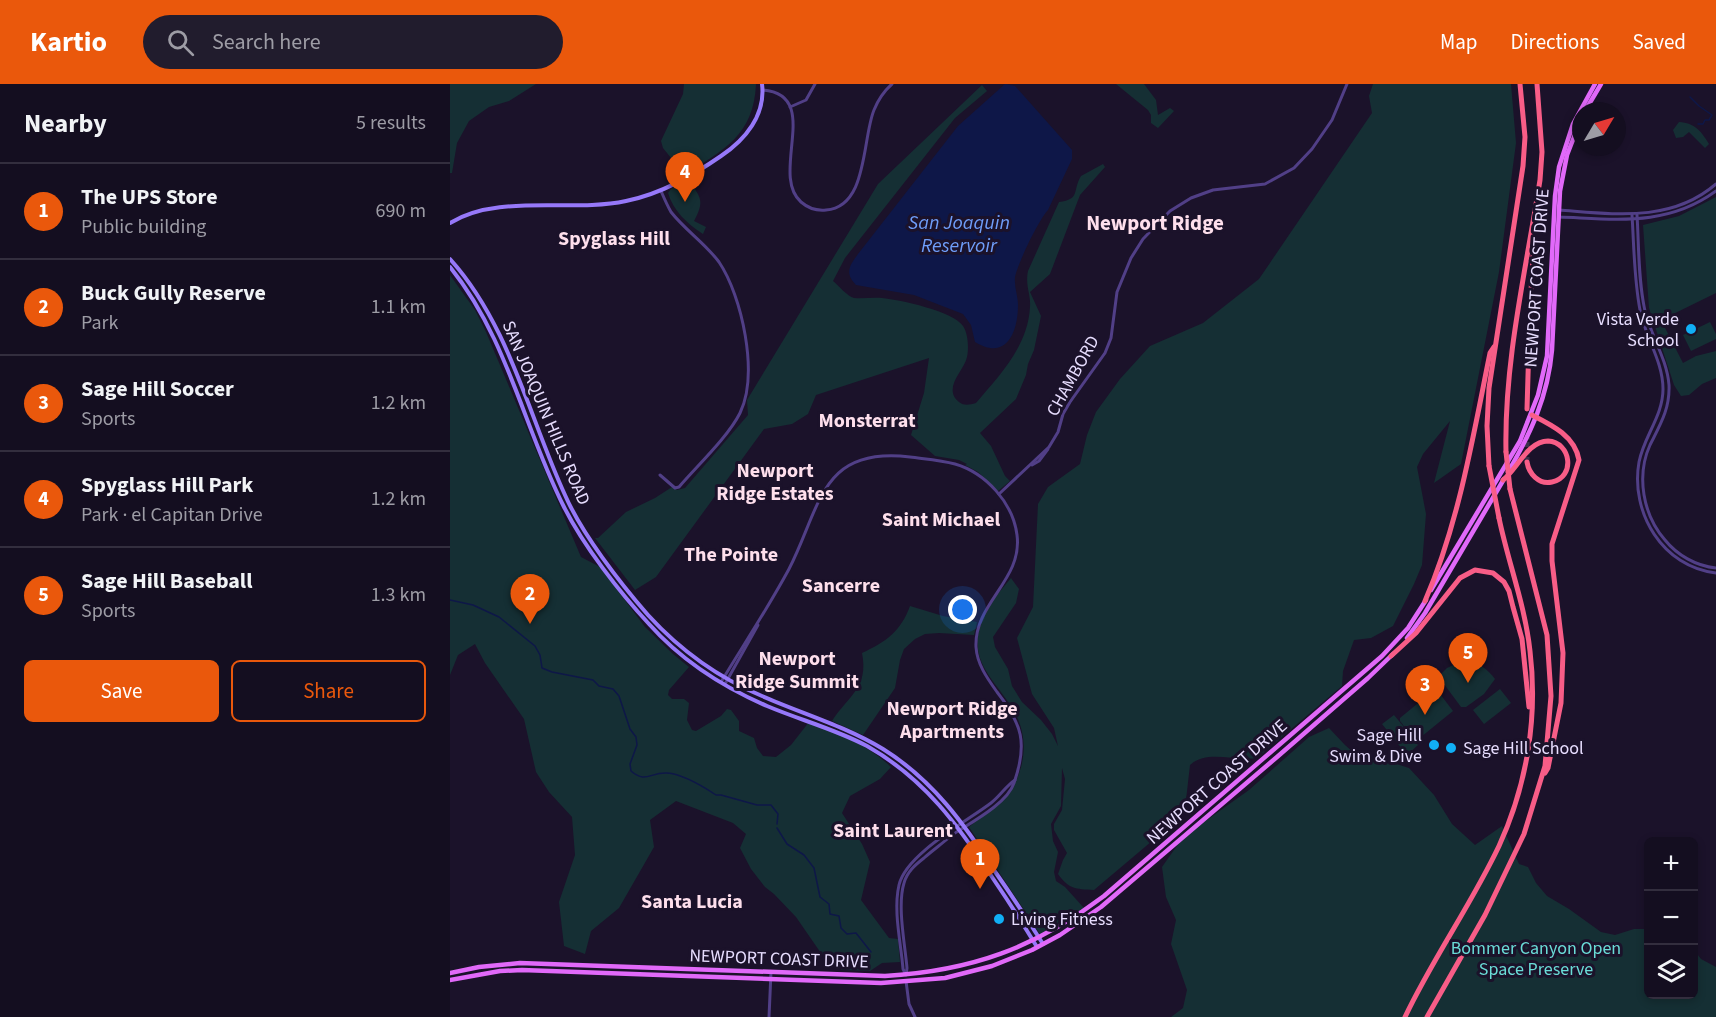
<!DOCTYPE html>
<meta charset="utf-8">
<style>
body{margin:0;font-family:"Source Sans 3",sans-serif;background:#211c2d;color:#f1f3f6}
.controls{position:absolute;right:18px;bottom:18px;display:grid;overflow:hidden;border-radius:9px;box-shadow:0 3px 9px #0003}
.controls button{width:54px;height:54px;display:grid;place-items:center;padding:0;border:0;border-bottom:2px solid #332e3e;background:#140e20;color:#f1f3f6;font:30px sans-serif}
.compass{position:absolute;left:1122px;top:18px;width:54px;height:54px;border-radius:50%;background:#140e20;box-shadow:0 3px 9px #0003;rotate:52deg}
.you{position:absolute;left:513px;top:526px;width:21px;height:21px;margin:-15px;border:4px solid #fff;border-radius:50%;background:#1a73e8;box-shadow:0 0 0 9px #1a73e833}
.badge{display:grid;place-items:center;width:39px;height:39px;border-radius:50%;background:#ea580c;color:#fff;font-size:20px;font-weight:700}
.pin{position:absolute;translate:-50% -50px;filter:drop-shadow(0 2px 3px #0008)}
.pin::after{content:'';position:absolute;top:32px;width:21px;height:18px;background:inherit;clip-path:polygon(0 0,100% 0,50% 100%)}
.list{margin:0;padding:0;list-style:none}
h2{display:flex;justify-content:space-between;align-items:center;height:78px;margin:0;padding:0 24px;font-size:26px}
h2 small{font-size:20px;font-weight:400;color:#9d9ca5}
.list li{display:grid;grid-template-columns:39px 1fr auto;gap:18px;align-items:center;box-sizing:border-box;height:96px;padding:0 24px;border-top:2px solid #332e3e}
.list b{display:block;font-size:22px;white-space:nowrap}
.list p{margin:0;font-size:20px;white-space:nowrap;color:#9d9ca5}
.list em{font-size:20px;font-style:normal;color:#9d9ca5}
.actions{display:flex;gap:12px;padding:18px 24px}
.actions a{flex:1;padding:14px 0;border:2px solid #ea580c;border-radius:9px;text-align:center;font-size:21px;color:#ea580c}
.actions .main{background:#ea580c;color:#fff}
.icon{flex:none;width:33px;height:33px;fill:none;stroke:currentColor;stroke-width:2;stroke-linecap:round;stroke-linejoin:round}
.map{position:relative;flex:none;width:1266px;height:933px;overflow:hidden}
header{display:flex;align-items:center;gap:36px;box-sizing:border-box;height:84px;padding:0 30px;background:#ea580c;color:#fff}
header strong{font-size:28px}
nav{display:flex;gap:33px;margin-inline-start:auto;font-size:21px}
.search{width:420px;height:54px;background:#211c2d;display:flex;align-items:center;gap:15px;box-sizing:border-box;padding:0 21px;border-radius:33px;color:#9d9ca5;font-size:22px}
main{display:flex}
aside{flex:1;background:#140e20}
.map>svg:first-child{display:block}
.green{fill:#152f34}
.water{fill:#0e1748}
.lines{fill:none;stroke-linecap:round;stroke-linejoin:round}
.stream{stroke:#0e1748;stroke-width:1.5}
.motorway-tunnel{stroke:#3a304a;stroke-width:5;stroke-dasharray:5 2.5;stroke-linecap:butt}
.tertiary{stroke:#513f87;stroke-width:3}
.secondary{stroke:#9678f9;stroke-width:4}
.primary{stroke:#e169f9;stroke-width:4.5}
.motorway{stroke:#f85d87;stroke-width:5}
.motorway-bridge{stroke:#f85d87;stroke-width:5}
.poi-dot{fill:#11aff5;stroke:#1b122a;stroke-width:2}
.labels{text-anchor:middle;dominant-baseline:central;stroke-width:6;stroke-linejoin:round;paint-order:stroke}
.street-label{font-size:18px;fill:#e7ddfe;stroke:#1b122a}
.poi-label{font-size:18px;fill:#e7ddfe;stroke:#1b122a;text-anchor:end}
.park-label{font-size:18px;fill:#6adcd7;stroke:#1b122a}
.water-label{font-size:20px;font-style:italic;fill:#6f9df9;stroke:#1b122a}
.neighbourhood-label{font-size:20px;font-weight:bold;fill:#fedfec;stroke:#1b122a}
.quarter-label{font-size:21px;font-weight:bold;fill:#fedfec;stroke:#1b122a}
</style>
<header>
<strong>Kartio</strong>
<div class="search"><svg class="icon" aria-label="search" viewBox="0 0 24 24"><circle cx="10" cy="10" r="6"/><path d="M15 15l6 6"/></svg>Search here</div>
<nav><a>Map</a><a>Directions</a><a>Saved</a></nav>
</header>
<main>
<aside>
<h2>Nearby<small>5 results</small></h2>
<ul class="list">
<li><span class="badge">1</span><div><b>The UPS Store</b><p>Public building</p></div><em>690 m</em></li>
<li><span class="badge">2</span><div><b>Buck Gully Reserve</b><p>Park</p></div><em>1.1 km</em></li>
<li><span class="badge">3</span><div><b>Sage Hill Soccer</b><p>Sports</p></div><em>1.2 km</em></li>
<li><span class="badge">4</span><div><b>Spyglass Hill Park</b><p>Park · el Capitan Drive</p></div><em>1.2 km</em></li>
<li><span class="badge">5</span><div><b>Sage Hill Baseball</b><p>Sports</p></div><em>1.3 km</em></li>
</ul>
<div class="actions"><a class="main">Save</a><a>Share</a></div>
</aside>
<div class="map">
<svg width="1266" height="933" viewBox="0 0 1266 933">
<rect width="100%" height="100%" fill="#1b122a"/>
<g class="green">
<path d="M 0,0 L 86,0 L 59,17 L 39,23 L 19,37 L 7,59 L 2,89 L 0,89 Z"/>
<path d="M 234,0 L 306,0 C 304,50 274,67 234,90 L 213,64 L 211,57 L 233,10 Z"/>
<path d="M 666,0 L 694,0 L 706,16 L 708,31 L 720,24 L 724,27 L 708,44 L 701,39 L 701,31 L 698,26 Z"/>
<path d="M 923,0 L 1061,0 L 1066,59 L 1049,188 L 1011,380 L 984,399 L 1000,337 L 973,370 L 967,383 L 976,430 L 972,481 L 964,500 L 943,542 L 921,554 L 904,556 L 893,587 L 892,602 L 807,674 C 786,678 757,665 740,681 L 736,716 L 732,730 L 721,741 L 644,806 C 625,805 619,805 608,790 L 613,776 L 617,769 L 604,746 L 604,740 L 612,726 L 615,695 L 612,684 L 611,722 L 601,740 L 603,757 L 608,768 L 604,788 L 606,797 L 615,803 L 634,824 L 590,850 L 519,743 C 532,732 548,722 558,710 C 575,687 579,656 566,631 C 548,596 513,579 534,531 C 541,517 551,506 561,494 L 569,505 L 566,519 L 543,553 L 545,563 L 558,585 L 562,602 L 572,618 L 591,636 L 602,650 L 608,662 L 604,644 L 582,610 L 567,554 L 583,523 L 588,420 L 598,403 L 630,380 L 637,351 L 646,328 L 670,295 L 700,262 L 753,239 L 809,195 L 922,29 L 919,12 Z"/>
<path d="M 532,1 L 537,7 L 505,34 L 395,174 L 383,197 C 389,202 397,212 404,214 C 413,215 423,213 432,214 C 450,216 503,227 513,242 C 518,249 519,264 517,273 C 514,287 492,304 509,318 C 514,322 519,321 526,319 C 550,291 578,262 580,223 C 581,209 575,203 578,187 L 609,118 C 631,115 622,107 631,92 L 653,80 L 655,83 L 630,111 L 600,190 L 580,208 L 591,232 L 584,266 L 578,280 L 576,291 L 566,315 L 530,349 L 541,362 L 555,392 L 560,397 L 548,407 L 528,388 L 515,381 L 517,380 L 509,376 L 485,372 L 461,351 L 474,309 L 479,274 L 366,311 L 358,330 L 342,340 L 314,345 L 206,493 L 185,506 L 145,454 L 148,454 L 176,428 L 205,414 L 222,403 L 227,406 L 235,404 L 298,331 L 297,316 L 428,100 Z"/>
<path d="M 1229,38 C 1245,39 1251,47 1259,60 L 1255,64 L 1239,48 L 1233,53 L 1226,54 L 1223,46 Z"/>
<path d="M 238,96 C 251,113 255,117 244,137 L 256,143 L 253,150 C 237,140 223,126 218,109 L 221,105 Z"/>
<path d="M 1266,113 L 1266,209 L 1211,236 L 1233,279 L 1246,272 L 1266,267 L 1266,294 L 1252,300 L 1239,311 L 1231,312 L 1224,301 L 1199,224 L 1193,141 L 1229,132 Z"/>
<path d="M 0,191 L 25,226 L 36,248 L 131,473 L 150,483 L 195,543 L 223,570 L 239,583 L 219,606 L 218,611 L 222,615 L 234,615 L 239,619 L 237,636 L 242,646 L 246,647 L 271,632 L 277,625 L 281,626 L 289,637 L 289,647 L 304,654 L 307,664 L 313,672 L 326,673 L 341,661 L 359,638 C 389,649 418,661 441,683 L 430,695 L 400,712 L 392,729 L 412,760 L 420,778 L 411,816 L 439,854 L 448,855 L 450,878 L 432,879 L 420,887 L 391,886 L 391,877 L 375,875 L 346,833 L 324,810 L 315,803 L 301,785 L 290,764 L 296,750 L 283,739 L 226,717 L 200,736 L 204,763 L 169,824 L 141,847 L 135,870 L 114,862 L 109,818 L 125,771 L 122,733 L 99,708 L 86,688 L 74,635 L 35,579 L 25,560 L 8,571 L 0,591 Z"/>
<path d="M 1260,238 L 1266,250 L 1266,255 L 1241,267 L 1233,251 Z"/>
<path d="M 460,522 L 493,532 L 527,538 L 524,551 L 489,549 L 475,550 L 465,555 L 454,565 L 450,576 L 445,604 L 413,651 L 382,637 C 398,612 419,604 412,569 C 436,558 451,547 460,522 Z"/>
<path d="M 1010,578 C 1026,576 1036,583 1045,595 L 1034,610 L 1016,623 L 1011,623 L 994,600 L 990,591 L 997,584 Z"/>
<path d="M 1050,605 L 1061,619 L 1034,640 L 1023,626 Z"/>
<path d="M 984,606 L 987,606 L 1003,627 L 966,657 L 963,655 L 968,661 L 957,671 L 932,640 L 944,631 L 963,654 L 950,637 L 950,634 Z"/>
<path d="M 879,644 L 895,661 L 905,670 L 909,668 L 959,684 L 984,711 L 1002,740 L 1025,761 L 1052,742 L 1069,780 L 1078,783 L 1086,799 L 1097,812 L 1119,825 L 1151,848 L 1165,851 L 1184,845 L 1198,845 L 1198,910 L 1244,910 L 1244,866 L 1251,875 L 1266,883 L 1266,933 L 721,933 L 733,924 L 737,906 L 721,860 L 726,836 L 716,813 L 712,783 L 733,753 L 799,706 L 859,653 Z"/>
</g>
<path class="water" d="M 555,0 L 565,2 L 622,66 L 622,75 L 598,126 C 588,137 568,179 565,193 C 564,203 568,212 568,221 C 568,249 556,277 525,258 L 521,241 L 513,230 L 464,211 L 406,201 C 394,189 400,181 408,170 L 508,42 Z"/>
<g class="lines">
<g class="stream">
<path d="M 1240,13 L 1249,22 L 1262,31 L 1259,36 L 1255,36 L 1253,40 L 1248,40"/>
<path d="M 0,516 L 23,521 L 49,533 L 85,562 L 90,571 L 92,584 L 102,588 L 143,596 L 149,602 L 163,605 L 169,612 L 180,645 L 186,653 L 187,661 L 180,680 L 181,687 C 196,700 200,688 217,689 C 232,690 254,703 266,711 L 271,711 L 307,721 L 321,721 L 328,730 L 327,740"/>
<path d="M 327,744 L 337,760 L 354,771 L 364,784 L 370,813 L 379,820 L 380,830 L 389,832 L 391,844 L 397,850 L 406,849 L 421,868"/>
</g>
<path class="motorway-tunnel" d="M 1077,378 L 1077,352"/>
<g class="tertiary">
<path d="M 313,6 C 373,11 319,90 351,118 C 358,124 367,127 376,126 C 418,123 412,55 424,26 C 428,16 434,7 442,0"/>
<path d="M 340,23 L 356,16 L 365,0"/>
<path d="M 1109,126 C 1164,130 1221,139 1266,100"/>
<path d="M 1182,131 C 1184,162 1184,195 1190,226 C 1195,253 1213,277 1213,305 C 1213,332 1194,352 1189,378 C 1180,429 1213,483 1266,489"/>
<path d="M 1187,131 C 1189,162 1188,196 1195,227 C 1201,252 1217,275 1219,301 C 1220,325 1210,341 1200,361 C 1186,392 1193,431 1215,456 C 1227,471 1246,482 1266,484"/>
<path d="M 1109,133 C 1166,135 1217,143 1266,107"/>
<path d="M 582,381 L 589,377 L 598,365"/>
<path d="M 210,391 L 225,404 L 229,403 C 247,382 278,353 290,329 C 309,290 292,212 269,178 C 255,159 235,146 221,128 C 217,121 214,114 211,107"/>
<path d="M 549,410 L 599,363 L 608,348 L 613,330 L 620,318 L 655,269 L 661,254 L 667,208 L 681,174 L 693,155 L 720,127 L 741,114 L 763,106 L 815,100 L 844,84 L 862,65 L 882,36 L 897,0"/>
<path d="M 271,598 C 294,560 318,524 339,485 C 371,423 370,362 460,373 C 475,375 491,376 505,380 C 536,389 563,419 567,451 C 573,496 524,519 526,563 C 527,580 537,594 547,608 C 572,640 578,659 564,699 C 557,720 520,739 502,751 C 493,759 483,766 474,774 C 465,781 457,788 454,799 C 447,822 455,860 457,884 L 456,891"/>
<path d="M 275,600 L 308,541"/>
<path d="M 455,889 L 453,885 C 451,859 443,827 449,801 C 456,770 516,738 541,719 C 550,712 556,702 565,696"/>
<path d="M 456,897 L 459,920 L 465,933"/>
<path d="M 319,933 L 321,888"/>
</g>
<g class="secondary">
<path d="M 0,139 C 48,109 121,129 176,117 C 211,110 242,92 271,72 C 295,56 316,31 312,0"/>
<path d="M 0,175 C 59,240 79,333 115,411 C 132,450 170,499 198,531 C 230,566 269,594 312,612 C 353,630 395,642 433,665 C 483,696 515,741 546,789 C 562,812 578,836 593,860"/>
<path d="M 0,183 C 57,253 74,344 114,423 C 133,461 170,509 199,540 C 231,576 273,603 317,622 C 350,636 385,645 417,662 C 475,695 508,741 544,796 C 559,818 573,840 587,863"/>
</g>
<g class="primary">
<path d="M 1135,27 L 1151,0"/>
<path d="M 1058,388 C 1081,349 1098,312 1102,266 L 1110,107 L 1117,71 L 1131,35"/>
<path d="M 981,506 L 1070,357 L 1088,311 L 1097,272 L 1105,112 L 1109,83 L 1123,40 L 1145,0"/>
<path d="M 957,554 L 975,529 L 1054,395"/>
<path d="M 0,889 L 29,883 L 70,879 L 435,892 C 521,887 585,864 654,812 L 932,572 L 958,544 L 976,516"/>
<path d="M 0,896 L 50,887 L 72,886 L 431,899 L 495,894 L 542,882 L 582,866 L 610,851 L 651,823 L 827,673 L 918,594 L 943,570"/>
</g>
<g class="motorway">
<path d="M 1077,325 L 1080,225 L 1084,156"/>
<path d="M 1082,331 C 1102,341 1125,352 1129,376 L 1102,460 L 1102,477 L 1113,569 L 1111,619 L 1098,684 L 1095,689"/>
<path d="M 1056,368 C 1054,277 1076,186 1090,96 L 1092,68 L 1087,0"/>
<path d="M 1039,382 L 1037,342 L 1039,304 L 1073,82 L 1075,53 L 1070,0"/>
<path d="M 1053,396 C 1067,385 1078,357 1098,357 C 1121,358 1126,393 1102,398 C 1089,401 1079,390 1077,378"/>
<path d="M 975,517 C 1009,439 1023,352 1040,269 L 1044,263"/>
<path d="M 941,572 L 966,549 L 1010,494 L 1025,486 L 1043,489 L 1054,498 L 1059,507 L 1063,523 L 1072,555 L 1079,623"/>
<path d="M 955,933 C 983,874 1021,821 1049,762 C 1077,701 1088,633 1080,567 C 1075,521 1058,478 1049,434"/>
<path d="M 977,933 L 1035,831 L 1074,750 L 1095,682 L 1101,612 L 1097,551 L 1060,405"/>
</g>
<g class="motorway-bridge">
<path d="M 1056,368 L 1060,405"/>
<path d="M 1039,382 L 1049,434"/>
</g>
</g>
<g class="poi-dot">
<circle cx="1241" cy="245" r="6"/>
<circle cx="984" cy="661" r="6"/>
<circle cx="1001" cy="664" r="6"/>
<circle cx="549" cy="835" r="6"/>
</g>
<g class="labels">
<g class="street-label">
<text transform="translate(1087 194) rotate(-86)">NEWPORT COAST DRIVE</text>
<text transform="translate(623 292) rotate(-61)">CHAMBORD</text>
<text transform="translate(96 329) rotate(67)">SAN JOAQUIN HILLS ROAD</text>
<text transform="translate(767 698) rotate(-41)">NEWPORT COAST DRIVE</text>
<text transform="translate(329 875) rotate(2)">NEWPORT COAST DRIVE</text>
</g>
<g class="poi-label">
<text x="1229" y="235">Vista Verde<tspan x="1229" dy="21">School</tspan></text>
<text x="972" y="651">Sage Hill<tspan x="972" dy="21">Swim &amp; Dive</tspan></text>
<text x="1013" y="664" text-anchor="start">Sage Hill School</text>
<text x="561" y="835" text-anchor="start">Living Fitness</text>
</g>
<g class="park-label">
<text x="1086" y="864">Bommer Canyon Open<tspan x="1086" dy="21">Space Preserve</tspan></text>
</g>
<g class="water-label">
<text x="509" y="139">San Joaquin<tspan x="509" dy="23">Reservoir</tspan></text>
</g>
<g class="neighbourhood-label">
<text x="164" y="155">Spyglass Hill</text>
<text x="417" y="337">Monsterrat</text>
<text x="325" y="387">Newport<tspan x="325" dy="23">Ridge Estates</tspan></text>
<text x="491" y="436">Saint Michael</text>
<text x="281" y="471">The Pointe</text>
<text x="391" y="502">Sancerre</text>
<text x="347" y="575">Newport<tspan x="347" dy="23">Ridge Summit</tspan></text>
<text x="502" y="625">Newport Ridge<tspan x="502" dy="23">Apartments</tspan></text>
<text x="443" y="747">Saint Laurent</text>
<text x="242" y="818">Santa Lucia</text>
</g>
<g class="quarter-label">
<text x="705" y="139">Newport Ridge</text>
</g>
</g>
</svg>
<div class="controls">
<button>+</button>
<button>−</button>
<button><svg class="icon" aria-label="layers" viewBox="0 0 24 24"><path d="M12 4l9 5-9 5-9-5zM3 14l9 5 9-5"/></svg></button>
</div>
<svg class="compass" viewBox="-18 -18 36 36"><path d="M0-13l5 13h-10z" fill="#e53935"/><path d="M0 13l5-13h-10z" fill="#9d9ca5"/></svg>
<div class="you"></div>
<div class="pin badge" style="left:530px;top:805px">1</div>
<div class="pin badge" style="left:80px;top:540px">2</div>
<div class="pin badge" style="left:975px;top:631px">3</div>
<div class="pin badge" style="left:235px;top:118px">4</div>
<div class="pin badge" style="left:1018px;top:599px">5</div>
</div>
</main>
